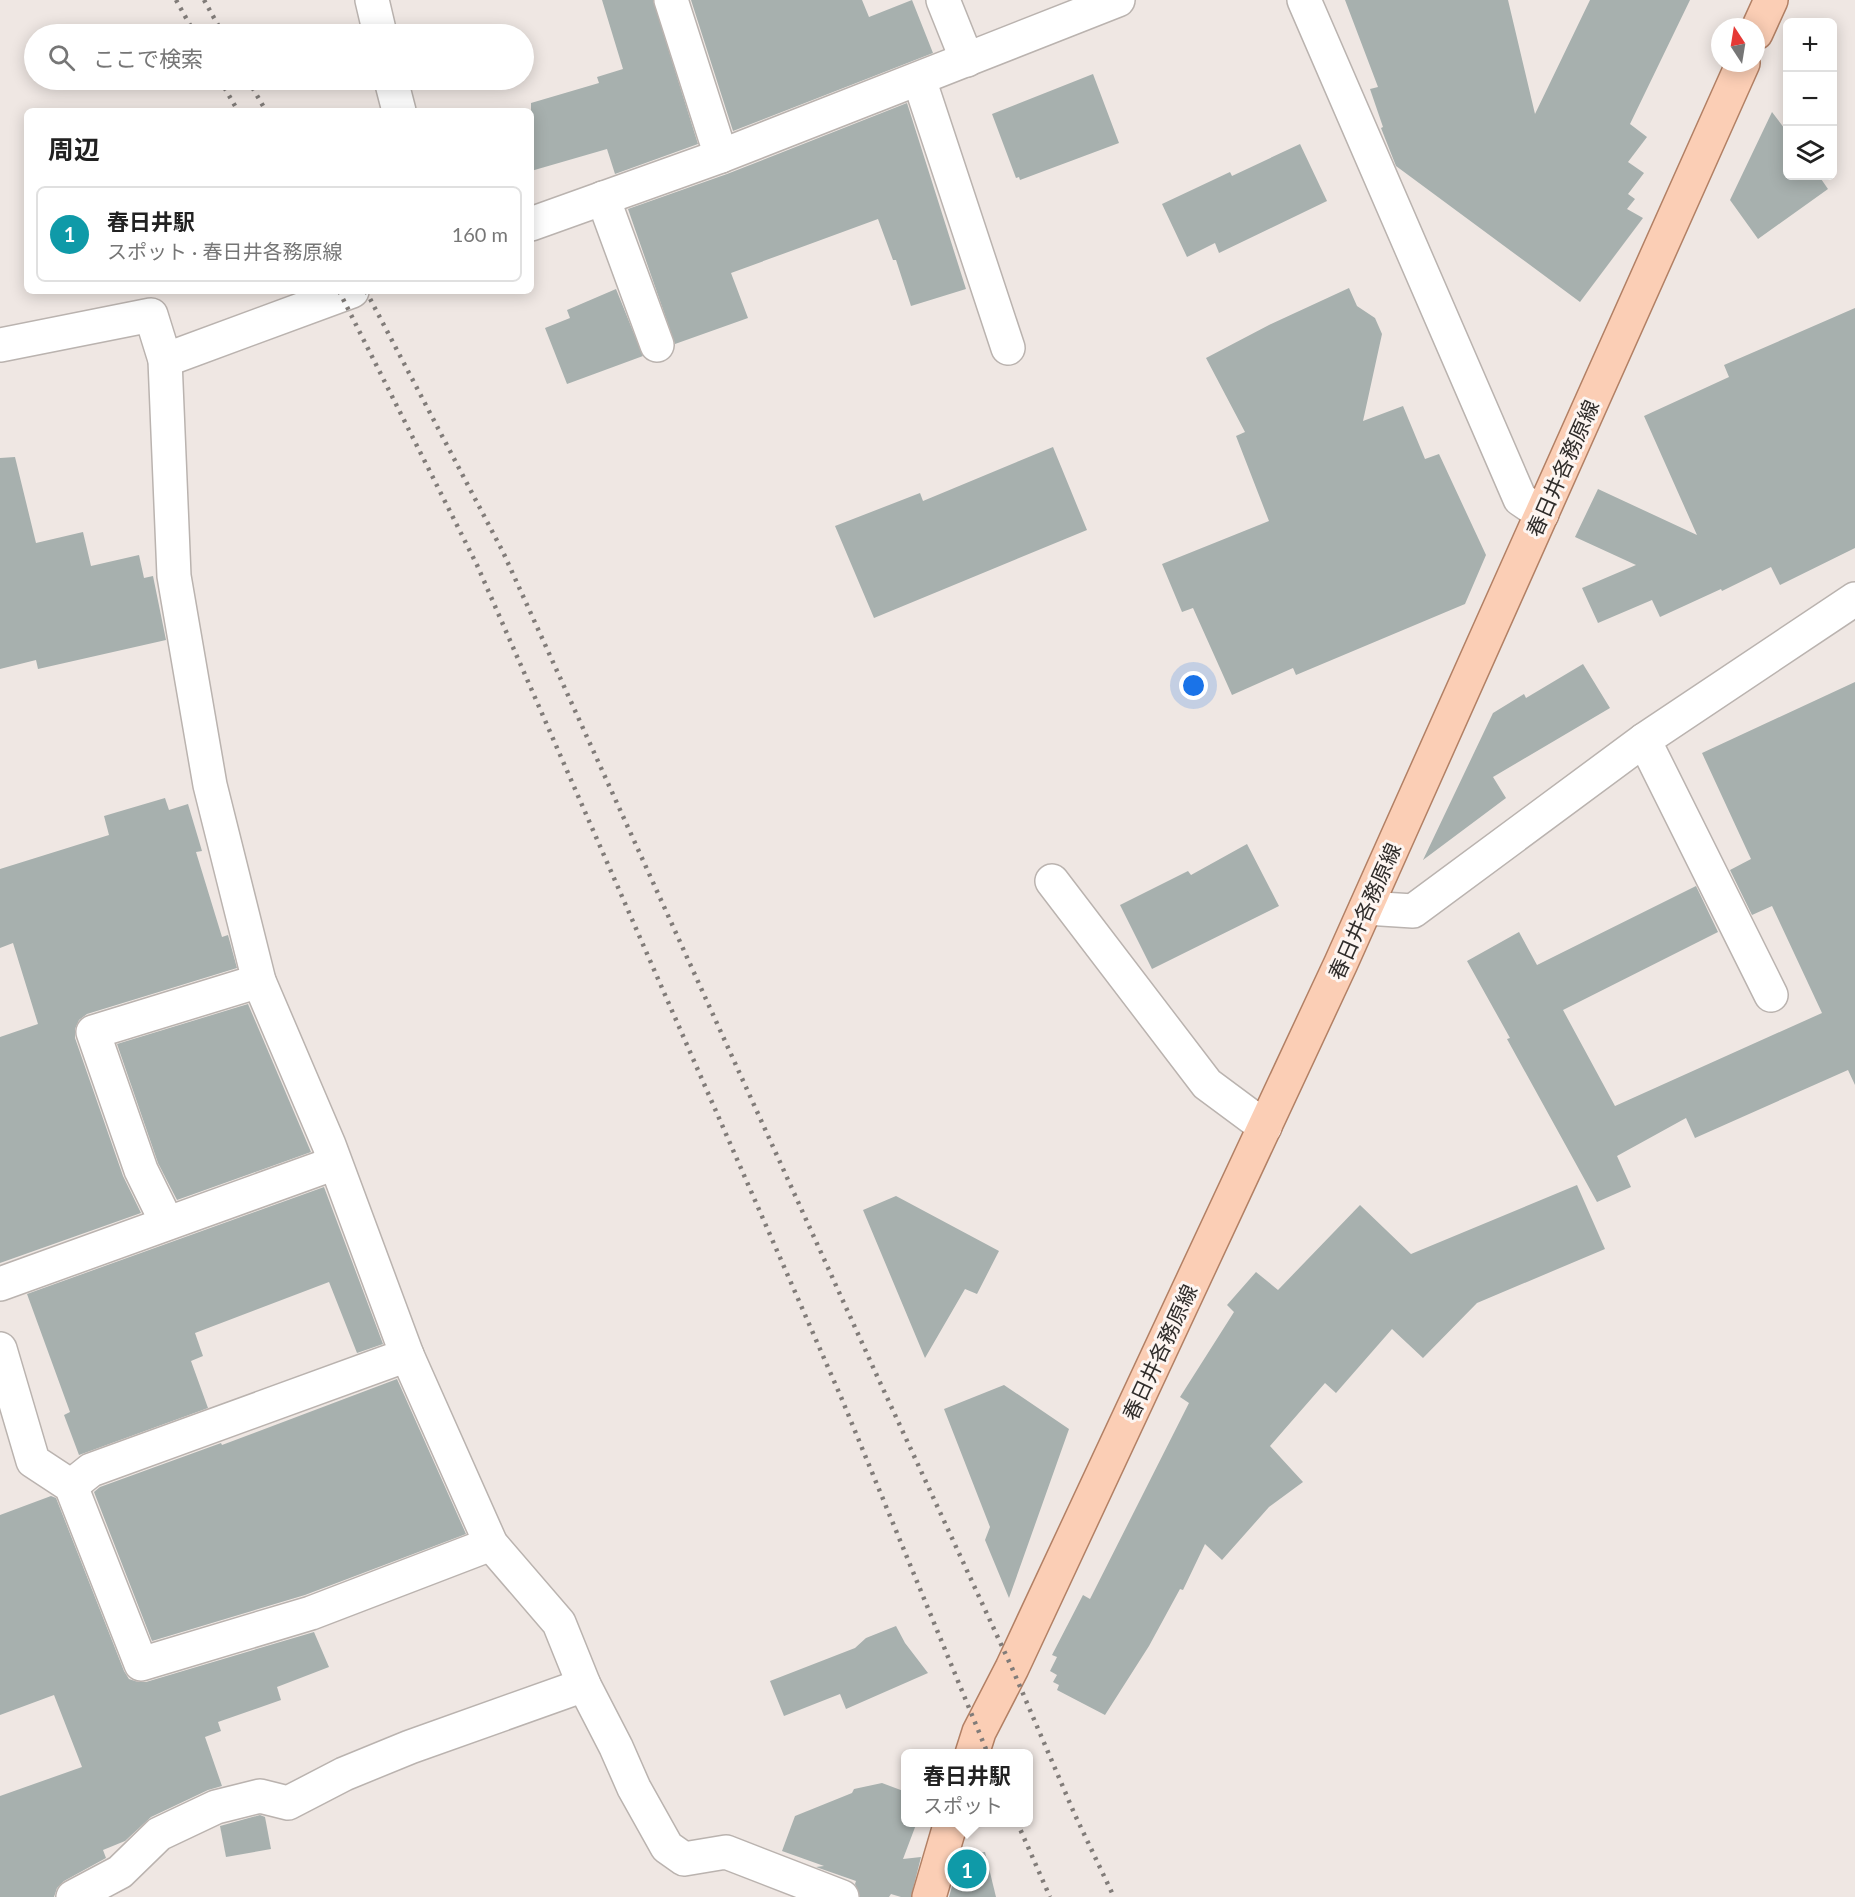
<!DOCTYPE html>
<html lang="ja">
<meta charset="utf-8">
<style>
body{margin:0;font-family:Lato,"Noto Sans JP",sans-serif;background:#f6f6f6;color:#222}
.controls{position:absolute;right:18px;top:18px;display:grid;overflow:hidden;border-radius:9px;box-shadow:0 3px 15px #0003}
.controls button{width:54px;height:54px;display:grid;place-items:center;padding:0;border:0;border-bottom:2px solid #e0e0e0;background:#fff;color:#222;font:30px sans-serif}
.compass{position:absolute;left:1711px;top:18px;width:54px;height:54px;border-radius:50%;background:#fff;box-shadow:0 3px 15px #0003;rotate:348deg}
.you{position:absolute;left:1194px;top:686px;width:21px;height:21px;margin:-15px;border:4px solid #fff;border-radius:50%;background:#1a73e8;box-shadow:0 0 0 9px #1a73e833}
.badge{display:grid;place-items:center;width:39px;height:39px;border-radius:50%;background:#ea580c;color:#fff;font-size:20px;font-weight:700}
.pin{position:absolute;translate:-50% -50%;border:3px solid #fff;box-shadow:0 2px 6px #0006}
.popup{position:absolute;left:901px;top:1749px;width:132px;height:78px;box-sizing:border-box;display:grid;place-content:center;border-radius:9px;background:#fff;filter:drop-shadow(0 2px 4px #0005);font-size:20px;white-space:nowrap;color:#767676}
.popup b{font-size:22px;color:#222}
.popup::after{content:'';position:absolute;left:50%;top:100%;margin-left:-12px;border:12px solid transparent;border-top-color:#fff}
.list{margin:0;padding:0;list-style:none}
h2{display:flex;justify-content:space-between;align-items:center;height:78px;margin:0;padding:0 24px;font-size:26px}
h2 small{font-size:20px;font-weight:400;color:#767676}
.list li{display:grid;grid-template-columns:39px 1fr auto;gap:18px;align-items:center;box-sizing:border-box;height:96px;margin:0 12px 12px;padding:0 12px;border:2px solid #e0e0e0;border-radius:9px}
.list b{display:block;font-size:22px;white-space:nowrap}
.list p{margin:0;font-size:20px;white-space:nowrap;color:#767676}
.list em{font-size:20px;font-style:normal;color:#767676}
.icon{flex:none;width:33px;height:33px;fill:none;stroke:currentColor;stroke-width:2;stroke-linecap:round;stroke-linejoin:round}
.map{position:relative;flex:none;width:1855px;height:1897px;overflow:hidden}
.search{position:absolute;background:#fff;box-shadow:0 3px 15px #0003;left:24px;top:24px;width:510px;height:66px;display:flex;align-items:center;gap:15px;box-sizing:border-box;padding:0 21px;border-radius:33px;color:#767676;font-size:22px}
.panel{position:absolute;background:#fff;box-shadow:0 3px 15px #0003;left:24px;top:108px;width:510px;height:186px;border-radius:9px}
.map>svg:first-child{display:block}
.building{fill:#a7b0ae}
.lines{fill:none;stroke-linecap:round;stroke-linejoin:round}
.minor-casing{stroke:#bab3af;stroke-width:36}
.major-casing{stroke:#b28065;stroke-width:36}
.minor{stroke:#fff;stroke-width:33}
.major{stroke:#fbceb5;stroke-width:33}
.rail{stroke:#817c79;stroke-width:4.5;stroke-dasharray:3 6;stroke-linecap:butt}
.labels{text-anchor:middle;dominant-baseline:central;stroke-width:6;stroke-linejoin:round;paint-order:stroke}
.street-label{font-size:21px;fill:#302d2b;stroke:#fdf5f1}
</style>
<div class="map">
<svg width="1855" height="1897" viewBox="0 0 1855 1897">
<rect width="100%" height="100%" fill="#efe7e3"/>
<g class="building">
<path d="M 602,0 L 653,0 L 698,144 L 615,174 L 607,149 L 531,171 L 531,103 L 599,83 L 597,77 L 623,69 Z"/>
<path d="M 691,0 L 862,0 L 869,17 L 912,0 L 933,53 L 733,131 Z"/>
<path d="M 1345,0 L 1508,0 L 1535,114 L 1590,0 L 1690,0 L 1630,124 L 1647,137 L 1628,162 L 1644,173 L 1628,194 L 1635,199 L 1627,209 L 1643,218 L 1580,302 L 1396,166 L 1381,128 L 1383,127 L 1370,89 L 1378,87 Z"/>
<path d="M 1093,74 L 1119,143 L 1020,180 L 1019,177 L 1016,178 L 992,114 Z"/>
<path d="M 907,103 L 966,289 L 911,306 L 896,260 L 893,260 L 878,219 L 731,273 L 748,318 L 675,344 L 628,209 L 727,174 Z"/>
<path d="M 1772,112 L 1788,133 L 1788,176 L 1819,176 L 1828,189 L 1758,239 L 1730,200 Z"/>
<path d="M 1300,144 L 1327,201 L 1219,253 L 1215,243 L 1187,257 L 1162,204 L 1230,172 L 1232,176 Z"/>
<path d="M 1349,288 L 1357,306 L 1375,318 L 1382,334 L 1363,421 L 1403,406 L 1425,459 L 1439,454 L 1486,555 L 1465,604 L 1296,675 L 1293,668 L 1232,695 L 1193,608 L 1182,612 L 1162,564 L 1269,521 L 1236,436 L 1245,432 L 1206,358 L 1269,325 Z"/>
<path d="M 616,289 L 643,356 L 567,384 L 545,328 L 570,318 L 567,310 Z"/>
<path d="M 1855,308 L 1855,548 L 1780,585 L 1771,567 L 1722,591 L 1721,589 L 1660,617 L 1652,600 L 1598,623 L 1582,588 L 1636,565 L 1575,537 L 1598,489 L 1697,535 L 1644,416 L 1729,377 L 1724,365 Z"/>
<path d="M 1053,447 L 1087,530 L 874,618 L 835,526 L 920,493 L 923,501 Z"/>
<path d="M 15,457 L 36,543 L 83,532 L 91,566 L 139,555 L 144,578 L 153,576 L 166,640 L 38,669 L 36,660 L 0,669 L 0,458 Z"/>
<path d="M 1583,664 L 1610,708 L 1493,777 L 1506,798 L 1423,860 L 1493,713 L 1524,694 L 1526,698 Z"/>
<path d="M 1855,682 L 1855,1085 L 1848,1070 L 1695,1138 L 1686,1118 L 1617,1156 L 1631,1187 L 1597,1202 L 1507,1039 L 1510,1038 L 1467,961 L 1519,932 L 1537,965 L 1696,886 L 1718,932 L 1563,1010 L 1615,1106 L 1822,1013 L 1772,906 L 1752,915 L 1730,870 L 1751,859 L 1702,753 Z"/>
<path d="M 165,798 L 169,810 L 188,804 L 202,851 L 196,852 L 222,937 L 228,935 L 237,968 L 87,1014 L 79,1020 L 75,1029 L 75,1038 L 123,1176 L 141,1213 L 0,1263 L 0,1037 L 38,1024 L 13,943 L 0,948 L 0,869 L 109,835 L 104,816 Z"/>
<path d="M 1247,844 L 1279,906 L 1152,969 L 1120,905 L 1188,871 L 1191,875 Z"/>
<path d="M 248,1004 L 311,1152 L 177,1200 L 158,1163 L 117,1044 Z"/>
<path d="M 1577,1185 L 1605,1249 L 1477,1303 L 1423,1358 L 1392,1329 L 1336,1393 L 1325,1383 L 1270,1446 L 1303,1482 L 1269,1507 L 1222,1560 L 1205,1544 L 1183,1590 L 1180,1589 L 1149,1646 L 1105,1715 L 1057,1690 L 1059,1685 L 1053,1682 L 1057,1675 L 1050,1671 L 1057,1657 L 1052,1655 L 1083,1595 L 1090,1599 L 1189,1403 L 1180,1397 L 1234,1312 L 1227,1305 L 1256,1272 L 1278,1290 L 1360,1205 L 1411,1254 Z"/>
<path d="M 324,1187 L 383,1344 L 357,1353 L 329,1282 L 195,1333 L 203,1356 L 191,1361 L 208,1408 L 79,1455 L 64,1415 L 70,1412 L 27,1294 Z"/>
<path d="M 896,1196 L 999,1251 L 977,1294 L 965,1289 L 925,1358 L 863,1210 Z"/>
<path d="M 397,1379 L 466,1534 L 305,1595 L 152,1641 L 94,1492 L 100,1487 L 221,1443 L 222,1445 Z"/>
<path d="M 1004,1385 L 1069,1429 L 1009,1598 L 985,1540 L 990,1527 L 944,1409 Z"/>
<path d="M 51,1496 L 56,1498 L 124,1671 L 129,1679 L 138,1682 L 146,1682 L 314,1632 L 329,1667 L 277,1687 L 281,1700 L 218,1722 L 221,1731 L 205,1737 L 222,1786 L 208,1790 L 151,1817 L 125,1841 L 103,1850 L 106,1858 L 64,1881 L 57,1888 L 54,1897 L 0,1897 L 0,1796 L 82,1767 L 54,1695 L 0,1715 L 0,1515 Z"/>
<path d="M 896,1626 L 905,1643 L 928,1673 L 846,1709 L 840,1694 L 784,1716 L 770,1681 L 855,1648 L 866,1638 Z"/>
<path d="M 882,1783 L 906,1792 L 906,1822 L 917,1822 L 903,1859 L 921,1857 L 911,1897 L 901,1897 L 891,1894 L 889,1897 L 860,1897 L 855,1884 L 856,1881 L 816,1867 L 824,1866 L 782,1851 L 795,1816 L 852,1793 L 854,1789 Z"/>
<path d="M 260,1815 L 265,1817 L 271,1849 L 226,1857 L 220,1826 Z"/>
<path d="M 985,1852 L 996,1897 L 949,1897 L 961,1854 Z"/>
</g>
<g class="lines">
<g class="minor-casing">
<g id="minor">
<path d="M 372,0 L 380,34"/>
<path d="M 671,0 L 721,156"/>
<path d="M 943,0 L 967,60"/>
<path d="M 1304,0 L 1520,499 L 1542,514"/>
<path d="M 919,79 L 1008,348"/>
<path d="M 391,80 L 399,111"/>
<path d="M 603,198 L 657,345"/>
<path d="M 531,224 L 721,156 L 1118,0"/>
<path d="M 0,345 L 151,315 L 165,360 L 174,576 L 210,785 L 259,981 L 329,1145 L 407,1355 L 491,1544 L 559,1623 L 584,1685 L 616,1747 L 634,1788 L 667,1847 L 684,1859 L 726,1852 L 842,1897"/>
<path d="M 165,360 L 352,291"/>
<path d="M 1644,740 L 1771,995"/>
<path d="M 1052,881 L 1207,1084 L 1265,1127"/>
<path d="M 1366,908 L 1413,911 L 1644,740 L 1855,599"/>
<path d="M 167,1223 L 141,1170 L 93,1032 L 259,981"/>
<path d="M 0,1284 L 335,1163"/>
<path d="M 0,1349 L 33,1461 L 71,1486 L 141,1664 L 311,1613 L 491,1544"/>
<path d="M 71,1486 L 91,1470 L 407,1355"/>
<path d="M 73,1897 L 120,1872 L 159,1834 L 216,1807 L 260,1796 L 288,1803 L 344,1774 L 410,1747 L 584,1685"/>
</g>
</g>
<g class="major-casing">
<g id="major">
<path d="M 1756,33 L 1771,0"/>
<path d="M 972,1754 L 979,1732 L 1012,1668 L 1341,963 L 1743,63"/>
<path d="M 929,1897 L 951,1822"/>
</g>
</g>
<use href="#minor" class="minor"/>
<use href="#major" class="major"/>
<g class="rail">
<path d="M 176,0 L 195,34"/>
<path d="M 204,0 L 223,34"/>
<path d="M 220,80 L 238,111"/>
<path d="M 248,80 L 266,111"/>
<path d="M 339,291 L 477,565 L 841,1397 L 988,1754"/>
<path d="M 366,291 L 503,552 L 878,1378 L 1012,1668 L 1075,1815 L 1114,1897"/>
<path d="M 1017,1822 L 1050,1897"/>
</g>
</g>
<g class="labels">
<g class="street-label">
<text transform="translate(1562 468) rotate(-66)">春日井各務原線</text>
<text transform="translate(1364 911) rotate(-66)">春日井各務原線</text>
<text transform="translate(1159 1352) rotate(-65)">春日井各務原線</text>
</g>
</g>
</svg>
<div class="controls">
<button>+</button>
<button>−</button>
<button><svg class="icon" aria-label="layers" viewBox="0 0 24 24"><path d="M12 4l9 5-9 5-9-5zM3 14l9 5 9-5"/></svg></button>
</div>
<svg class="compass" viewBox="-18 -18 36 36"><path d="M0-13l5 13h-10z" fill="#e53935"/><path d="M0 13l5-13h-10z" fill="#767676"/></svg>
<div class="you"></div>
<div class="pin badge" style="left:967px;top:1869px;background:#0f9aa8">1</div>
<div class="popup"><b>春日井駅</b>スポット</div>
<div class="search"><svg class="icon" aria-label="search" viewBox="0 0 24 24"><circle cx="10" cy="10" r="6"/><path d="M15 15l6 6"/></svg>ここで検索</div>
<section class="panel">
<h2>周辺<small></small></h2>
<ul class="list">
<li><span class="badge" style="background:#0f9aa8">1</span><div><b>春日井駅</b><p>スポット · 春日井各務原線</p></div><em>160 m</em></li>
</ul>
</section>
</div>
